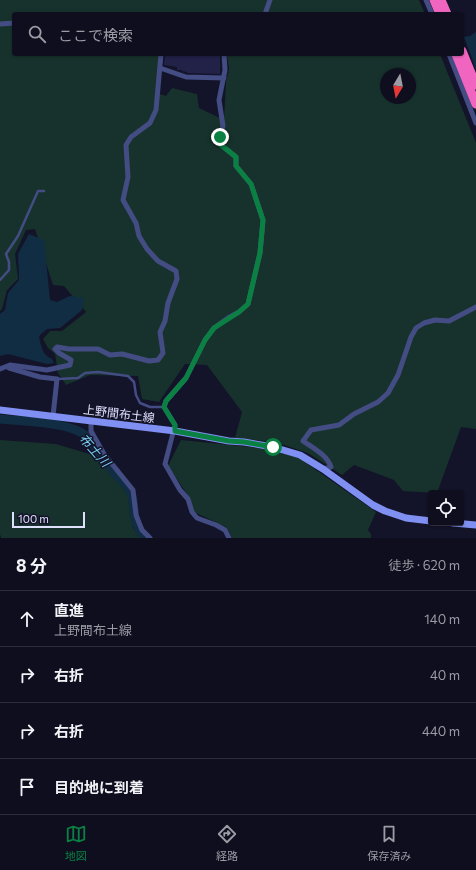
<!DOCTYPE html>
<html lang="ja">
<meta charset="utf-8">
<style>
body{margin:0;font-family:Commissioner,"Noto Sans JP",sans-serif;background:#171728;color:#f1f3f6}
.controls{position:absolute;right:12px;bottom:12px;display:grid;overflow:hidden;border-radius:4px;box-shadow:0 1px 3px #0004}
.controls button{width:36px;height:36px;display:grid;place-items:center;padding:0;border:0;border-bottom:1px solid #2e2e3d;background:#0e0e1f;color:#f1f3f6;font:20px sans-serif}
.compass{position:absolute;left:380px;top:68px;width:36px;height:36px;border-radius:50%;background:#0e0e1f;box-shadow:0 1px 3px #0004;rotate:190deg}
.scale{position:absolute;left:12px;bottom:10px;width:73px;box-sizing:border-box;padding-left:4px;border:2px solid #dee0fc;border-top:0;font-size:11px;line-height:14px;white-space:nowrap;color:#dee0fc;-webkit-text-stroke:3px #131329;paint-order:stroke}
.stop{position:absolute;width:12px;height:12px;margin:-9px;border:3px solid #0b8043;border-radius:50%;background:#fff}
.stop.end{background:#0b8043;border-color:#fff;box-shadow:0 1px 4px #0008}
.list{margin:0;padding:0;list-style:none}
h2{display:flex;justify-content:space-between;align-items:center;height:52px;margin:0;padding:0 16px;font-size:17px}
h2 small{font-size:13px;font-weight:400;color:#9b9ca4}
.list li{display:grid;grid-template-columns:26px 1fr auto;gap:12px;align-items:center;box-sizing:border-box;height:56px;padding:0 16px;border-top:1px solid #2e2e3d}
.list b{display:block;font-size:15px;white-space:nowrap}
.list p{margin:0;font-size:13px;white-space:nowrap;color:#9b9ca4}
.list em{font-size:13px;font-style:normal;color:#9b9ca4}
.icon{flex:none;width:22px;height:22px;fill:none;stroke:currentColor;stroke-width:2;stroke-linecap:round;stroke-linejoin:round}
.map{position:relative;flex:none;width:476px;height:538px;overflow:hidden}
.search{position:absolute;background:#0e0e1f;box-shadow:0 1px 3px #0004;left:12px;right:12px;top:12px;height:44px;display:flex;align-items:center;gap:10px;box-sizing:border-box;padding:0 14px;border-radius:4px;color:#9b9ca4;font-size:15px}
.sheet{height:276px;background:#0e0e1f}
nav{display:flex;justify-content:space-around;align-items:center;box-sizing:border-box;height:56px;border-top:1px solid #2e2e3d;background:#0e0e1f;font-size:11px;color:#9b9ca4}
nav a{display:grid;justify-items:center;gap:2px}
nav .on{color:#0b8043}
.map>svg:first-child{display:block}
.green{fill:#17322c;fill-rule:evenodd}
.water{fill:#112d44}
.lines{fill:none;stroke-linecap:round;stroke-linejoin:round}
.river{stroke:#112d44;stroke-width:9}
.building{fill:#222148}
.service{stroke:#434c83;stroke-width:2.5}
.minor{stroke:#434c83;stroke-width:5}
.secondary{stroke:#7f90f2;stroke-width:7}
.motorway{stroke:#f065c0;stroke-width:9}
.route{stroke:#0b8043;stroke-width:5}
.labels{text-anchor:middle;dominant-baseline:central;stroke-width:3;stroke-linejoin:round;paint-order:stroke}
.street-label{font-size:12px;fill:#dee0fc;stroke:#131329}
.water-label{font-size:13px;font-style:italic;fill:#76cef1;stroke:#131329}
</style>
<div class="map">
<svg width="476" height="538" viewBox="0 0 476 538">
<rect width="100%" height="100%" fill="#131329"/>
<g class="green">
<path d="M 0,0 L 419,0 L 425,14 L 14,14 L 14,54 L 160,54 L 156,93 L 166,96 L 172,88 L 197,94 L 199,108 L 224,120 L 226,82 L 229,69 L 227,54 L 440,54 L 476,143 L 476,429 L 461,427 L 437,493 L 403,491 L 394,480 L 354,465 L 342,475 L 308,453 L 275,442 L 235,438 L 242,412 L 207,365 L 185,364 L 159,402 L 142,399 L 138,376 L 90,375 L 66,385 L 58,373 L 55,354 L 48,348 L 43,339 L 50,331 L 62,331 L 86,312 L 64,286 L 53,285 L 35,229 L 26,230 L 15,254 L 18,279 L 7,290 L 2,309 L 0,311 ZM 386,74 L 410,74 L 410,98 L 386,98 Z"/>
<path d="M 0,440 L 56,444 L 96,456 L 127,492 L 133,528 L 141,538 L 1,538 L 0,534 Z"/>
<path d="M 181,440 L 272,449 L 299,458 L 376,512 L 368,530 L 371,534 L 371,538 L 232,538 L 226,527 L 194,512 L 189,497 L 168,466 Z"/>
</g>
<g class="water">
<path d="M 476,32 L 476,69 L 464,37 L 470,36 Z"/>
<path d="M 29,234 L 44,240 L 50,300 L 57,302 L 70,296 L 84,298 L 82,310 L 60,328 L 47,329 L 39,336 C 41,346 42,355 52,359 L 54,363 L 47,364 L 8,354 L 0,356 L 0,314 L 5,310 L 8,293 L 19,280 L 18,254 Z"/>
</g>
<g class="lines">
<path class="river" d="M 0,419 C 22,421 70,422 86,436 C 93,442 105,461 112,470 C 116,475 130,489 131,493 C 137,512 130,521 146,538"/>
</g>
<path class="building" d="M 165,54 L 220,54 L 220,74 L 187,73 L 187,72 L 182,71 L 182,70 L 177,70 L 177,67 L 164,65 Z"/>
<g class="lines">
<g class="service">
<path d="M 0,280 L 9,270 L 9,262 L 6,254 L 18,236 L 38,191 L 44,191"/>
<path d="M 58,379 L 78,378 L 85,373 L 98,372 L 128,376 L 134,382 L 136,395 L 140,403 L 150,407 L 164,407"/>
</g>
<g class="minor">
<path d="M 426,0 L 432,14"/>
<path d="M 265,14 L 270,0"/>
<path d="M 0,24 L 14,23"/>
<path d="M 224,54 L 225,70 L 219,100 L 223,126 L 220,137 L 221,145 L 236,157 L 236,166 L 251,184 L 263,220 L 260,253 L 248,304 L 239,312 L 228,318 L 214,328 L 205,340 L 186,378 L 166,401 L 164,407 L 175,425 L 165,464 L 180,490 L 188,499 L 192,512 L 197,518 L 216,525 L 225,530 L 229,538"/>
<path d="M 449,54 L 476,123"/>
<path d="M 160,68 L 186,77 L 224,78"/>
<path d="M 9,368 L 40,377 L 57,379 L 53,416"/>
<path d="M 0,369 L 10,365 L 47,370 L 70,365 L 71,360 L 59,353 L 55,349 L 57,347 L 69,349 L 98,349 L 110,355 L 122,354 L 149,361 L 158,360 L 163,353 L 160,332 L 165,321 L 168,303 L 177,279 L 176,271 L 158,261 L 147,249 L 139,236 L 136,223 L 123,200 L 128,177 L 126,145 L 131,137 L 150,123 L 156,110 L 161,54"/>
<path d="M 91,421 L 91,431 L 104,454 L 133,490 L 136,515 L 142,530 L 150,538"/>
<path d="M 323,469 L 331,467 C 327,455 313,448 303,441 L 311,430 L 339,425 L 354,414 L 378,402 L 388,393 L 398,375 L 411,337 L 416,328 L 424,323 L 435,320 L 449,321 L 476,307"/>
</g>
<g class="secondary">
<path d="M 0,410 L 175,431 L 229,441 L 244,442 L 273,447 L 300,455 L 323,469 L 373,505 L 385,511 L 406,518 L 431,521"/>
<path d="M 453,523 L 476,525"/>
</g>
<g class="motorway">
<path d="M 434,0 L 440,14"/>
<path d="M 441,0 L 447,14"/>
<path d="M 462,51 L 476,85"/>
<path d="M 456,54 L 476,104"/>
</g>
</g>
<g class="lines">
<path class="route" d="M 220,137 L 221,145 L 236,157 L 236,166 L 251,184 L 263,220 L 260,253 L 248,304 L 239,312 L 214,328 L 205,340 L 186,378 L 166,401 L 164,407 L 175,425 L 175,431 L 229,441 L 244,442 L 273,447"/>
</g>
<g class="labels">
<g class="street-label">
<text transform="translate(119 413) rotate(7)">上野間布土線</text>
</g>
<g class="water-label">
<text transform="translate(95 450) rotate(48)">布土川</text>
</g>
</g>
</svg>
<div class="controls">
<button><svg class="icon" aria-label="locate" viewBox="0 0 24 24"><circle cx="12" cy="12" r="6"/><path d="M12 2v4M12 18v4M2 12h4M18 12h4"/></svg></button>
</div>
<svg class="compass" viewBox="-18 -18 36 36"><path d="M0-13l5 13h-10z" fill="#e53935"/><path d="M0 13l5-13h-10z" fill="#9b9ca4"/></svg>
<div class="scale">100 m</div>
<div class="stop" style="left:273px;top:447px"></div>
<div class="stop end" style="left:220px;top:137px"></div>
<div class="search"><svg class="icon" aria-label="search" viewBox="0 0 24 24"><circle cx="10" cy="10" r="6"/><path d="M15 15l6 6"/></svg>ここで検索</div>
</div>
<section class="sheet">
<h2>8 分<small>徒歩 · 620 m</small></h2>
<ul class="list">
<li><svg class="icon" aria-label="ahead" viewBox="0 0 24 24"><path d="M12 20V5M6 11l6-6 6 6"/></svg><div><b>直進</b><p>上野間布土線</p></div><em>140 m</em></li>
<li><svg class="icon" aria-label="right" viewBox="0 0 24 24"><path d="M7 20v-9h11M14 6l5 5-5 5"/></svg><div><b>右折</b></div><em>40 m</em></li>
<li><svg class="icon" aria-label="right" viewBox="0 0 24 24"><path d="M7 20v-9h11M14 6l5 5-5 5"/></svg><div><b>右折</b></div><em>440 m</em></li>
<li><svg class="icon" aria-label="arrive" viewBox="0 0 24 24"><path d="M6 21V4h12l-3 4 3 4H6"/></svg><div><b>目的地に到着</b></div></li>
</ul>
</section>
<nav>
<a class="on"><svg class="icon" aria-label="map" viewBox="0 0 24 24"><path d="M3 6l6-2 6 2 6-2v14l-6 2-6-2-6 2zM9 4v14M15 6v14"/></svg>地図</a>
<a><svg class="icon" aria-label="directions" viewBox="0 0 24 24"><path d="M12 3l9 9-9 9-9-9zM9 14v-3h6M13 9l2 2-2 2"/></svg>経路</a>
<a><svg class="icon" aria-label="saved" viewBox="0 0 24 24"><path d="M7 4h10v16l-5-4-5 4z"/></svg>保存済み</a>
</nav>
